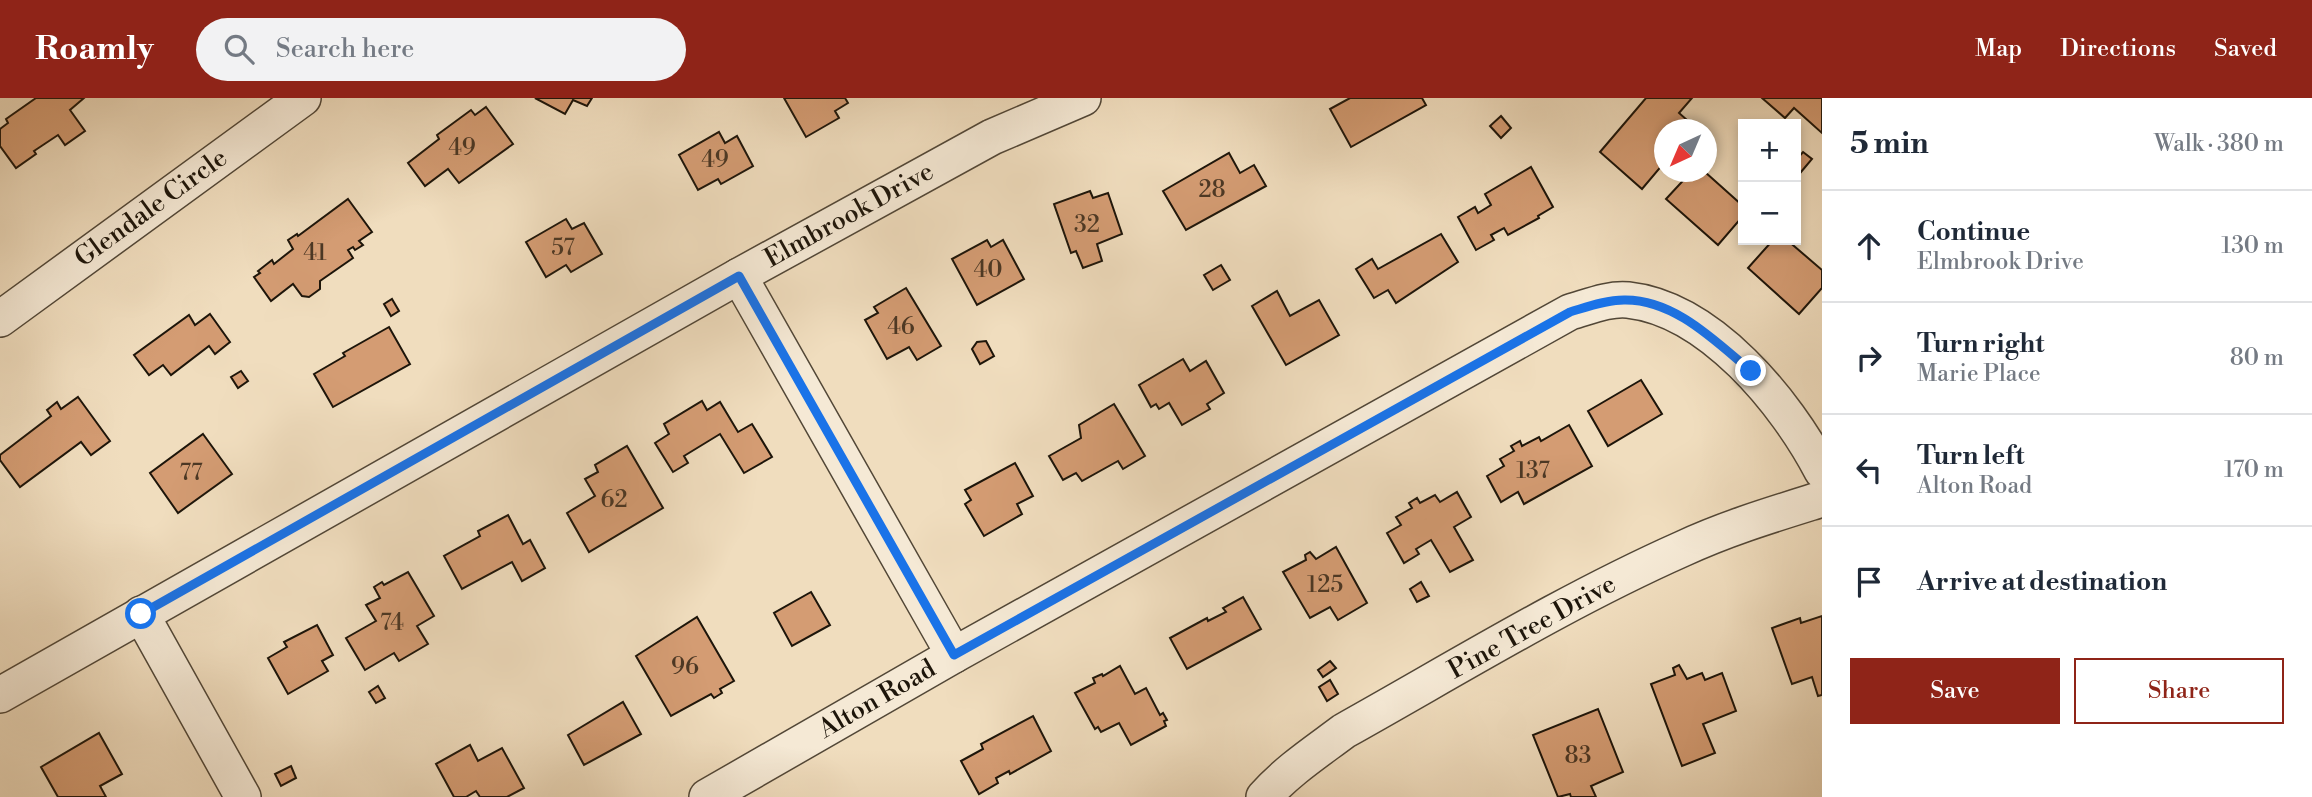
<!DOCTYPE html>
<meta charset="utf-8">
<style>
body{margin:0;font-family:"Libre Bodoni",serif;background:#f2f2f3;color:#1f2937}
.controls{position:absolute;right:21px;top:21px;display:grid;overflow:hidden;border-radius:0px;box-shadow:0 4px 10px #0003}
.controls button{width:63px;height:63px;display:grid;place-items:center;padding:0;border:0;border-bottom:2px solid #e0e1e3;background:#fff;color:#1f2937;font:35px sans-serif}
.compass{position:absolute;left:1654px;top:21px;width:63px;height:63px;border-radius:50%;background:#fff;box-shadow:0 4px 10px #0003;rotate:224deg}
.stop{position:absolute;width:21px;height:21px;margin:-16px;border:5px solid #1a73e8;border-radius:50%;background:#fff}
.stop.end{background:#1a73e8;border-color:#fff;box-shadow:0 2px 7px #0008}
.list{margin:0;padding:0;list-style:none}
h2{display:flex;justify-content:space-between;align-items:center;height:91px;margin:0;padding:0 28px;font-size:30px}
h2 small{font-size:23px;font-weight:400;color:#747a83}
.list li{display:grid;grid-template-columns:46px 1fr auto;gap:21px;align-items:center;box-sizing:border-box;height:112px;padding:0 28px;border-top:2px solid #e0e1e3}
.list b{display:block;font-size:26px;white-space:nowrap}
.list p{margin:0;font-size:23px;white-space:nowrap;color:#747a83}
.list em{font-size:23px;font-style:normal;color:#747a83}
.actions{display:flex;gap:14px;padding:21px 28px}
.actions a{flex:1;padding:16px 0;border:2px solid #8f2418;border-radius:0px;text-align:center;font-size:24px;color:#8f2418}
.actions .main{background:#8f2418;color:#fff}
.icon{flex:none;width:38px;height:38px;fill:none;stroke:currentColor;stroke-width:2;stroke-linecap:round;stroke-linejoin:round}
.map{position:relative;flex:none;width:1822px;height:699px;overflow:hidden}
header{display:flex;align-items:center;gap:42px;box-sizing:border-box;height:98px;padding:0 35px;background:#8f2418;color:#fff}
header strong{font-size:33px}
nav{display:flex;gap:38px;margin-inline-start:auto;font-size:24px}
.search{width:490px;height:63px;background:#f2f2f3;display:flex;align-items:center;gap:18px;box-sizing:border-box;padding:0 24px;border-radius:38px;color:#747a83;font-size:26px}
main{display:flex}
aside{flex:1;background:#fff}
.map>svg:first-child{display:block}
.building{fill:#d49c73;stroke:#1d150a;stroke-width:2}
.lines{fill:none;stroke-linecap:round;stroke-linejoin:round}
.street-casing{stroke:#524737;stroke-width:38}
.street{stroke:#f5e9d5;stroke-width:35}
.route{stroke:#1a73e8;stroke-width:9}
.labels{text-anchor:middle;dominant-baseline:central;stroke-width:5;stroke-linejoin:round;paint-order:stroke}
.number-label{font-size:23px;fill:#4b3724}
.street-label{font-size:26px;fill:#1d150a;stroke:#f5e9d5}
</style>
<header>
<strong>Roamly</strong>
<div class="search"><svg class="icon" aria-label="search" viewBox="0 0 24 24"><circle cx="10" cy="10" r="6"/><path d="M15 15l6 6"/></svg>Search here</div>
<nav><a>Map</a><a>Directions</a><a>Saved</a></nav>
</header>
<main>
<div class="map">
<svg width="1822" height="699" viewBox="0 0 1822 699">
<rect width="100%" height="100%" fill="#f0ddbe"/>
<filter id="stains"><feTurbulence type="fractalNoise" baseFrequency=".00286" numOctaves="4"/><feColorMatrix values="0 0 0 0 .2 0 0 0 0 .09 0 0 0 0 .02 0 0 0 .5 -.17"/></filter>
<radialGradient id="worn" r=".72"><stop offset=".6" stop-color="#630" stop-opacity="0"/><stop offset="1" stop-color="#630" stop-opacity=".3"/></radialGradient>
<g class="building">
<path d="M 36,0 L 84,0 L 70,12 L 85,33 L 65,47 L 58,37 L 34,53 L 36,56 L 16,70 L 0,48 L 0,31 L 8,25 L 6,21 Z"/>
<path d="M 535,0 L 592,0 L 587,8 L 573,2 L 565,16 Z"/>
<path d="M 784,0 L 845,0 L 848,5 L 835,13 L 839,20 L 806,39 Z"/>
<path d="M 1350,0 L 1422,0 L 1426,7 L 1351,49 L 1330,11 Z"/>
<path d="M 1646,0 L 1692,0 L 1679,15 L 1696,30 L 1694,32 L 1664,32 L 1664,65 L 1642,91 L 1600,54 Z"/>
<path d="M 1762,0 L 1822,0 L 1822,35 L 1794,10 L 1785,20 Z"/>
<path d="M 486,9 L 513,46 L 459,85 L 448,71 L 425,88 L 408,65 L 439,41 L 437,37 L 471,12 L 475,17 Z"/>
<path d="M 1501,18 L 1511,30 L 1501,40 L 1490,28 Z"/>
<path d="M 719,34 L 725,45 L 737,38 L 753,68 L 721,86 L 718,81 L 698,92 L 679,57 Z"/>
<path d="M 1803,54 L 1812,61 L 1801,74 L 1796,70 L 1796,62 Z"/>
<path d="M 1229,55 L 1240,75 L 1254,67 L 1266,88 L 1186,132 L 1163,93 Z"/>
<path d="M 1531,69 L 1553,109 L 1538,118 L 1539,120 L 1508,137 L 1504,130 L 1491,137 L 1494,142 L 1476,152 L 1458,119 L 1475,109 L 1478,115 L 1491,107 L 1485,96 Z"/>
<path d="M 1691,74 L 1705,74 L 1743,108 L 1743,118 L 1718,147 L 1666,101 Z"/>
<path d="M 1090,93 L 1093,100 L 1108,95 L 1122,136 L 1097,146 L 1102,163 L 1083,170 L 1076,153 L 1071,155 L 1054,106 Z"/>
<path d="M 348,101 L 372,134 L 359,143 L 363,147 L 355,152 L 353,149 L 348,152 L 353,160 L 320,183 L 320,191 L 309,199 L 302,198 L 293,186 L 271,203 L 254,179 L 260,175 L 258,173 L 272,162 L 274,166 L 293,151 L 288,142 L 297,136 L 298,138 Z"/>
<path d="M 566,121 L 572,131 L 584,125 L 602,156 L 571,174 L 566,167 L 546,179 L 526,144 Z"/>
<path d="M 1441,136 L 1458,164 L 1396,205 L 1388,192 L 1374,200 L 1356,171 L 1372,161 L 1378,171 Z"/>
<path d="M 987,142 L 991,149 L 1003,142 L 1024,181 L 977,207 L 952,161 Z"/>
<path d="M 1773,142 L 1787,142 L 1822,172 L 1822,190 L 1799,216 L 1748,170 Z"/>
<path d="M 1221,167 L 1230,182 L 1213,192 L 1204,177 Z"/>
<path d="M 906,190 L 941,248 L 917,262 L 909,249 L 887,261 L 865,222 L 878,215 L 874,209 Z"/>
<path d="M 1277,193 L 1290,218 L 1319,202 L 1339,237 L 1286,267 L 1252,208 Z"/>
<path d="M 392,201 L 399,213 L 391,218 L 384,206 Z"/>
<path d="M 210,216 L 230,244 L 215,256 L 209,248 L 171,277 L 163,267 L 149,277 L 134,257 L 189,217 L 195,227 Z"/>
<path d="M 389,229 L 410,266 L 333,309 L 314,276 L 345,258 L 343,255 Z"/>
<path d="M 986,243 L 994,258 L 980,266 L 972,251 L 977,244 Z"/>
<path d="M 1183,261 L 1190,273 L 1206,263 L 1224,295 L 1207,306 L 1210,311 L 1182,327 L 1169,305 L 1159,311 L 1156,306 L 1151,309 L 1139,287 Z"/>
<path d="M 241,273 L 248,283 L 238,290 L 231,279 Z"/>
<path d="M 1641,282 L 1662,316 L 1608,348 L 1588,313 Z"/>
<path d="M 78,299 L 110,343 L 91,357 L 81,344 L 20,389 L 0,362 L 0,357 L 51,318 L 47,312 L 57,304 L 61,311 Z"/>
<path d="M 702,303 L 707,312 L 720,304 L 738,334 L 752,326 L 772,359 L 744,375 L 720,336 L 684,358 L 688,365 L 673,374 L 655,345 L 669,336 L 664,326 Z"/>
<path d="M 1114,306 L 1145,358 L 1123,371 L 1118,363 L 1082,383 L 1076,375 L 1063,382 L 1049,358 L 1081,340 L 1079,327 Z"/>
<path d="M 1569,327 L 1592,368 L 1524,406 L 1518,394 L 1501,404 L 1487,378 L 1504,368 L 1500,361 L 1514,353 L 1511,348 L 1520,343 L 1522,348 L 1539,339 L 1541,343 Z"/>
<path d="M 203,336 L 232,376 L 178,415 L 150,375 Z"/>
<path d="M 627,348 L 663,410 L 589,454 L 567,415 L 595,398 L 585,381 L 598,374 L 595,367 Z"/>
<path d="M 1015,365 L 1033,398 L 1017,406 L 1022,416 L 984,438 L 965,406 L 971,402 L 965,392 Z"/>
<path d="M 1457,394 L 1471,419 L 1454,429 L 1473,462 L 1450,474 L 1431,442 L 1416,451 L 1419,456 L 1404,465 L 1387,435 L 1401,427 L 1396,419 L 1412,410 L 1409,405 L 1417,400 L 1420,405 L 1435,397 L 1440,404 Z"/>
<path d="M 508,417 L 523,446 L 530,442 L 545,470 L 522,483 L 512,464 L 462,491 L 444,458 L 480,438 L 478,433 Z"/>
<path d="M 1336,449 L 1367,505 L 1338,522 L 1330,509 L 1310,520 L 1283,474 L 1306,462 L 1305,457 L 1310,454 L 1316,461 Z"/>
<path d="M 408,474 L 434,518 L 417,528 L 428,546 L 399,563 L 394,555 L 365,572 L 346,540 L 376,523 L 366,507 L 380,500 L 374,489 L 382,484 L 384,487 Z"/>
<path d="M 1421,484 L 1429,498 L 1417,504 L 1410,491 Z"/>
<path d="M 811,494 L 830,527 L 792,548 L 774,515 Z"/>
<path d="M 1243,499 L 1261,531 L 1187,571 L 1170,540 L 1207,520 L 1208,523 L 1226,514 L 1223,510 Z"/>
<path d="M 1822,518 L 1822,597 L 1818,598 L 1812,579 L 1792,586 L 1772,530 L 1800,520 L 1801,525 Z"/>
<path d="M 697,519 L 734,583 L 720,591 L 722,595 L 714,600 L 711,596 L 671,618 L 636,558 Z"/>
<path d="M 317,527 L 333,557 L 322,563 L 328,573 L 288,596 L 268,560 L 287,549 L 284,544 Z"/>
<path d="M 1330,563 L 1336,570 L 1323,579 L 1318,572 Z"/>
<path d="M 1679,567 L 1687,581 L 1702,575 L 1705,582 L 1722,575 L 1736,613 L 1703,626 L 1715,655 L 1682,668 L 1651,586 L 1675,577 L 1673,570 Z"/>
<path d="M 1120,568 L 1135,596 L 1146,590 L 1160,617 L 1163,615 L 1167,622 L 1164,623 L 1166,628 L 1131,647 L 1119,625 L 1101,634 L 1098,629 L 1095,631 L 1075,595 L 1095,585 L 1093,580 L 1102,576 L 1103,578 Z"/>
<path d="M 1330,582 L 1338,596 L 1327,603 L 1319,589 Z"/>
<path d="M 378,588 L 385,600 L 376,605 L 369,594 Z"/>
<path d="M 623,604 L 641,636 L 584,667 L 568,637 Z"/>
<path d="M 1598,611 L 1623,674 L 1591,688 L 1596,699 L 1571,699 L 1570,696 L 1558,699 L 1533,637 Z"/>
<path d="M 1033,618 L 1051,653 L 1010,676 L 1009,673 L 996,680 L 998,685 L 979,696 L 961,663 L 983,651 L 981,646 Z"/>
<path d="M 99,635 L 122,676 L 100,688 L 106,699 L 58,699 L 41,669 Z"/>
<path d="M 470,647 L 478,663 L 502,650 L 524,690 L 507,699 L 480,699 L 476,693 L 466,699 L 454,699 L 436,666 Z"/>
<path d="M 291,668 L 296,680 L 281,688 L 275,676 Z"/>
</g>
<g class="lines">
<g class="street-casing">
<g id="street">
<path d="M 739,178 L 954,557"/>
<path d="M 0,221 L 303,0"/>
<path d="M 141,516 L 243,699"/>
<path d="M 0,597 L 739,178 L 992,39 L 1083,0"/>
<path d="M 707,699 L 954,557 L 1570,214 C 1588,209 1609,200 1628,202 C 1710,211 1786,304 1822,373"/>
<path d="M 1264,699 C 1287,673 1316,654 1344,633 C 1455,571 1565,503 1682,451 C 1727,430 1774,416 1822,401"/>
</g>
</g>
<use href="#street" class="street"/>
</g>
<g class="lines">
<path class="route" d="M 141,516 L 739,178 L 954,557 L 1570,214 C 1587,209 1606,202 1624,202 C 1674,201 1715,243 1751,273"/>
</g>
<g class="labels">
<g class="number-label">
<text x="462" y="50">49</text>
<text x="715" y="62">49</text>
<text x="1212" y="92">28</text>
<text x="1087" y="127">32</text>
<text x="563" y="150">57</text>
<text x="315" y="155">41</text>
<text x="988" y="172">40</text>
<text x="901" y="229">46</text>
<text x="1533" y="373">137</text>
<text x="191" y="375">77</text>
<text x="614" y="402">62</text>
<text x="1325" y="487">125</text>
<text x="392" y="525">74</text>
<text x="685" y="569">96</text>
<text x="1578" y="658">83</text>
</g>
<g class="street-label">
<text transform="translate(151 110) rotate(-36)">Glendale Circle</text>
<text transform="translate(849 117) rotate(-29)">Elmbrook Drive</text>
<text transform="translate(1532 529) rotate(-29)">Pine Tree Drive</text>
<text transform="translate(877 601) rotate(-30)">Alton Road</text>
</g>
</g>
<rect width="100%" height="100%" filter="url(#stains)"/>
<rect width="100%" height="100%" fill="url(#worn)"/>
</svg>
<div class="controls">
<button>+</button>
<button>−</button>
</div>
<svg class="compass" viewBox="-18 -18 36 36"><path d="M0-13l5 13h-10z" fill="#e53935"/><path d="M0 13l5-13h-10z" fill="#747a83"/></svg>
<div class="stop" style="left:141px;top:516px"></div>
<div class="stop end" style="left:1751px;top:273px"></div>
</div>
<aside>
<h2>5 min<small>Walk · 380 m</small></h2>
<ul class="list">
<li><svg class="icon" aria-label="ahead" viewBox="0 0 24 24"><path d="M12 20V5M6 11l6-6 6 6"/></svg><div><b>Continue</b><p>Elmbrook Drive</p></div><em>130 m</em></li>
<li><svg class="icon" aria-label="right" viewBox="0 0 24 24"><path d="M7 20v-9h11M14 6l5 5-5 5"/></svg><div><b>Turn right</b><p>Marie Place</p></div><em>80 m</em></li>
<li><svg class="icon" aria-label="left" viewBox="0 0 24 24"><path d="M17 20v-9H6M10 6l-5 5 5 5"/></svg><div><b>Turn left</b><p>Alton Road</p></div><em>170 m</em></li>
<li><svg class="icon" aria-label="arrive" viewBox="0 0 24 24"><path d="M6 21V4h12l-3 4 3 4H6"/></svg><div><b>Arrive at destination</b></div></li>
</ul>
<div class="actions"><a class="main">Save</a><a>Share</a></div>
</aside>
</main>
